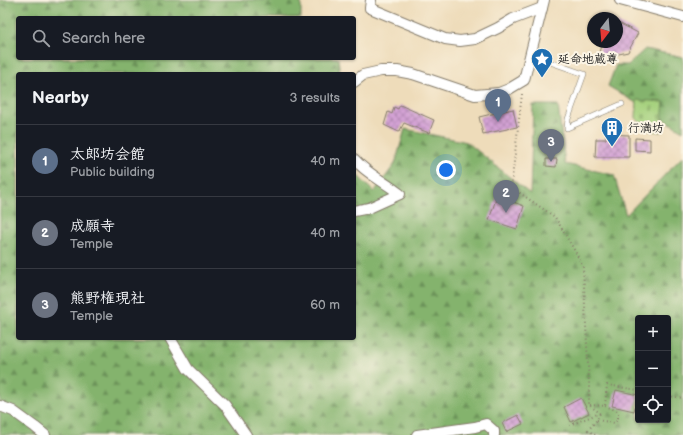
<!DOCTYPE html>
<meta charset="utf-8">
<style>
body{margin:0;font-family:"Balsamiq Sans","Klee One",sans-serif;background:#20242c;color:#f1f3f6}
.controls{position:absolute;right:12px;bottom:12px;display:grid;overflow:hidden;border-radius:4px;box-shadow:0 1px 3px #0004}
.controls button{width:36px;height:36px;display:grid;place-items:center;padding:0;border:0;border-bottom:1px solid #363941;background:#171b24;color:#f1f3f6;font:20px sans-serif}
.compass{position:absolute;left:587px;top:12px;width:36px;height:36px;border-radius:50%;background:#171b24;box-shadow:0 1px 3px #0004;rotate:196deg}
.you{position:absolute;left:446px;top:170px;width:14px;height:14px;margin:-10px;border:3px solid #fff;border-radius:50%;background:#1a73e8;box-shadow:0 0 0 6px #1a73e833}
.badge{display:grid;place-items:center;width:26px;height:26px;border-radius:50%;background:#7c3aed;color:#fff;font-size:13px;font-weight:700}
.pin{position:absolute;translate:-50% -33px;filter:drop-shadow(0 1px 2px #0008)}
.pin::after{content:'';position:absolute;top:21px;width:14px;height:12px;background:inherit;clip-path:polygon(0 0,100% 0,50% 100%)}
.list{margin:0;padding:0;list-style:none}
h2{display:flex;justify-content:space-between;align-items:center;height:52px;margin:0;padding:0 16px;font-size:17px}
h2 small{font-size:13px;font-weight:400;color:#9ea1a6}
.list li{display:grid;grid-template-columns:26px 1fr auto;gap:12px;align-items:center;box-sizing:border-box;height:72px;padding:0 16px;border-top:1px solid #363941}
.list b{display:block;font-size:15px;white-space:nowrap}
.list p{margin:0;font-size:13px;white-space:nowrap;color:#9ea1a6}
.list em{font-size:13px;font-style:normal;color:#9ea1a6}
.icon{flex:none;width:22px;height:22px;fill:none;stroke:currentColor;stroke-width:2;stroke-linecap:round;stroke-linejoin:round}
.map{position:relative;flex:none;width:683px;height:435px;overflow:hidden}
.search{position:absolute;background:#171b24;box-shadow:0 1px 3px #0004;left:16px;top:16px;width:340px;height:44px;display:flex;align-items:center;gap:10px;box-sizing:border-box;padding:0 14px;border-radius:4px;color:#9ea1a6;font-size:15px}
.panel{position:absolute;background:#171b24;box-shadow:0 1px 3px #0004;left:16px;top:72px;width:340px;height:268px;border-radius:4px}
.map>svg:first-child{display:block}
.forest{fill:url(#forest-firs);stroke:#506844;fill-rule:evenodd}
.cemetery{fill:url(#cemetery-stones);stroke:#61764d}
.building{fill:url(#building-cross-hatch)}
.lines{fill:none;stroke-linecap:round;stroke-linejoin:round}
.lane-casing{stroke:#857c6b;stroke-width:6}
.street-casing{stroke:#857c6b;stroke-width:12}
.path{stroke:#857c6b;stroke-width:2;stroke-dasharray:1 3;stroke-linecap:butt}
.lane{stroke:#fff;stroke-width:5}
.street{stroke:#fff;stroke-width:10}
.labels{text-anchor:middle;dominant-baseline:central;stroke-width:4;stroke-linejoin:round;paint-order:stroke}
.poi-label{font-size:12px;font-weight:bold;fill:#1c1c1c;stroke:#fcf5e5;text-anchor:start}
</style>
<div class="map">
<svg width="683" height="435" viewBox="0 0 683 435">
<defs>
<pattern id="forest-firs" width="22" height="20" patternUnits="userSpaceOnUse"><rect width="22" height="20" fill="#84b36d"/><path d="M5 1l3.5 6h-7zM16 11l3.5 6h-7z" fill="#6b9159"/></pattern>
<pattern id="cemetery-stones" width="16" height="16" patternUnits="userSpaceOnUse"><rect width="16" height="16" fill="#a6d17e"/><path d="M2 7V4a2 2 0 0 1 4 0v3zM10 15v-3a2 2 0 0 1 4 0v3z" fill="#8eb36c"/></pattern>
<pattern id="building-cross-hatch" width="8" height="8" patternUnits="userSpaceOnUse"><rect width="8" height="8" fill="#d3a2d4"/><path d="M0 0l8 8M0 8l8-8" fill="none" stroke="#aa83ab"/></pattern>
</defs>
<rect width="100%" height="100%" fill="#fcf5e5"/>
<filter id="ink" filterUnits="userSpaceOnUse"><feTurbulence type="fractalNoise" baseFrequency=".025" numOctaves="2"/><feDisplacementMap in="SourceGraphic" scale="8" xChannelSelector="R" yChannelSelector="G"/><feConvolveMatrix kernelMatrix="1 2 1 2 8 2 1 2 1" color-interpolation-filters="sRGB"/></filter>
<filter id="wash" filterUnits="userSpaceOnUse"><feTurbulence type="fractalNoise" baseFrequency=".012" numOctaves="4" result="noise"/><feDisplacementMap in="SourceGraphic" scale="16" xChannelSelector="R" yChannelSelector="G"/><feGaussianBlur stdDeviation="0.9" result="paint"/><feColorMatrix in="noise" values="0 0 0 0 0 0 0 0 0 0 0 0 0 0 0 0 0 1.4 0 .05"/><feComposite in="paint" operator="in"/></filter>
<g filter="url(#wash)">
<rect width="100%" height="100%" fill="#eedcba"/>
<g class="forest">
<path d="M 0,0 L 301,0 L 301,18 L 18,18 L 18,58 L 338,58 L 340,74 L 18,74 L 18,338 L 354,338 L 354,172 L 374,192 L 395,164 L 405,129 L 467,142 L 530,194 L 533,105 L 558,105 L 565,164 L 614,175 L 626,215 L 683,156 L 683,435 L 0,435 ZM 638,318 L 668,318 L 668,420 L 638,420 Z"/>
<path d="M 645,49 L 683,57 L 683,131 L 608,86 L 616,65 L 628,65 Z"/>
</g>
<path class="cemetery" d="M 637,100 L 664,102 L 661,132 L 647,130 L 647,123 L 641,123 L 636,118 Z"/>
<g id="blocks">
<g class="building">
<path d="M 617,22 L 638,33 L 628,52 L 614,55 L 598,56 L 602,42 L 617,42 Z"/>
<path d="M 400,105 L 434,120 L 429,133 L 404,123 L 399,132 L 384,125 L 388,112 L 392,114 L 394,107 L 398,109 Z"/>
<path d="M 513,109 L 517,127 L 483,134 L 479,117 Z"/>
<path d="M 606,134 L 629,135 L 629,157 L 595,157 L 596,139 L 606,139 Z"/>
<path d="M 635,138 L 650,139 L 650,151 L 635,150 Z"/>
<path d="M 546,159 L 557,159 L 556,167 L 546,166 Z"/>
<path d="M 497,196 L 524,206 L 517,229 L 489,220 Z"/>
<path d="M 616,390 L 638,395 L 634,411 L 612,406 Z"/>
<path d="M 581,398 L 589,413 L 571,422 L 564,407 Z"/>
<path d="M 518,415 L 523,424 L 506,432 L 502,423 Z"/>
</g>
</g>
</g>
<g filter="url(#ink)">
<use href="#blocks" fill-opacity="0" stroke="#857c6b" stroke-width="1"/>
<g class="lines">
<g class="lane-casing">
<path id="lane" d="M 530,55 L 584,74 L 568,119 L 567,128 L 622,104"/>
</g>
<g class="street-casing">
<g id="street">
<path d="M 371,0 L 370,8 L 445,39 L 460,41 L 475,39 L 498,28 L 513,19 L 542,8"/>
<path d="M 620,0 L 683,17"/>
<path d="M 354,82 L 363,75 L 381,71 L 397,71 L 413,74 L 475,95 L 499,93 L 509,89 L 524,80 L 544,0"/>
<path d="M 354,159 C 367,174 385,182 400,194 L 369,208 L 354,211"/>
<path d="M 170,338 L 188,369 L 225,405 L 246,435"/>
<path d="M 0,406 L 13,411 L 35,427 L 45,435"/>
<path d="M 417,435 L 475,427 L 486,424 L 494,431 L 494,435"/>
</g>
</g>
<g class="path">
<path d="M 522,94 L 511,187 L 555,217 L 576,253 L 583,267 L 589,383 L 589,405 L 600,413 L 567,426"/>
<path d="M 668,396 L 683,398"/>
<path d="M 590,405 L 605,406 L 607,385 L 638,390"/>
<path d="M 597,420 L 615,423 L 618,418 L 618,411 L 605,406"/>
<path d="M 595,435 L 588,430 L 597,420 L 600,413"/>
</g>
<use href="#lane" class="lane"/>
<use href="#street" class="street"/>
</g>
</g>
<defs>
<g id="sight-pin" transform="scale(1.15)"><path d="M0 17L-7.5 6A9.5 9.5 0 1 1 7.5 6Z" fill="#1f6fb2" stroke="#fcf5e5"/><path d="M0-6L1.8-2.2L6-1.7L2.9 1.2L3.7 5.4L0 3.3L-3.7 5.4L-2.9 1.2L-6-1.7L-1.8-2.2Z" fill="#fff"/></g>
<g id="building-pin" transform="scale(1.15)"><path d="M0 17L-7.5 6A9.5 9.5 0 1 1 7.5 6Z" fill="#1f6fb2" stroke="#fcf5e5"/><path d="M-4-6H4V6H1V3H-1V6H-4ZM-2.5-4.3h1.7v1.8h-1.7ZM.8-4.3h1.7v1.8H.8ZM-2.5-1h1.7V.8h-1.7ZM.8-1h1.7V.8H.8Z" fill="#fff"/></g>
</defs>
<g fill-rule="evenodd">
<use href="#sight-pin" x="542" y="59"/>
<use href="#building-pin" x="612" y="128"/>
</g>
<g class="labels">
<g class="poi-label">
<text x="558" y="59">延命地蔵尊</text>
<text x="628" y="128">行満坊</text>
</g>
</g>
</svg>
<div class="controls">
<button>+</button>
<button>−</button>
<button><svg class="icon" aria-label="locate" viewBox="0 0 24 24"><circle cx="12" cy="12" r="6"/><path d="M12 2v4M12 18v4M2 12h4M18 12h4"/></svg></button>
</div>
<svg class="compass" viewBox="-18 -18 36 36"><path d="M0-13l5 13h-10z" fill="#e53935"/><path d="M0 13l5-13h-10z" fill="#9ea1a6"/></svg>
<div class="you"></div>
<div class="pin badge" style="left:498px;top:122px;background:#5c6f8a">1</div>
<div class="pin badge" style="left:506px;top:213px;background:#6b7280">2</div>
<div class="pin badge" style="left:551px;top:162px;background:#6b7280">3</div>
<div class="search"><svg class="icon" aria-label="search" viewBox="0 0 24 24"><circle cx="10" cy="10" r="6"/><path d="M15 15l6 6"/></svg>Search here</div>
<section class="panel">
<h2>Nearby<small>3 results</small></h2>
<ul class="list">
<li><span class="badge" style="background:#5c6f8a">1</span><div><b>太郎坊会館</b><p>Public building</p></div><em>40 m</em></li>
<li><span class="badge" style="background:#6b7280">2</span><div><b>成願寺</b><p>Temple</p></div><em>40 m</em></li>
<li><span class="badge" style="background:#6b7280">3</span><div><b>熊野権現社</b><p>Temple</p></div><em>60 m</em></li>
</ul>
</section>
</div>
